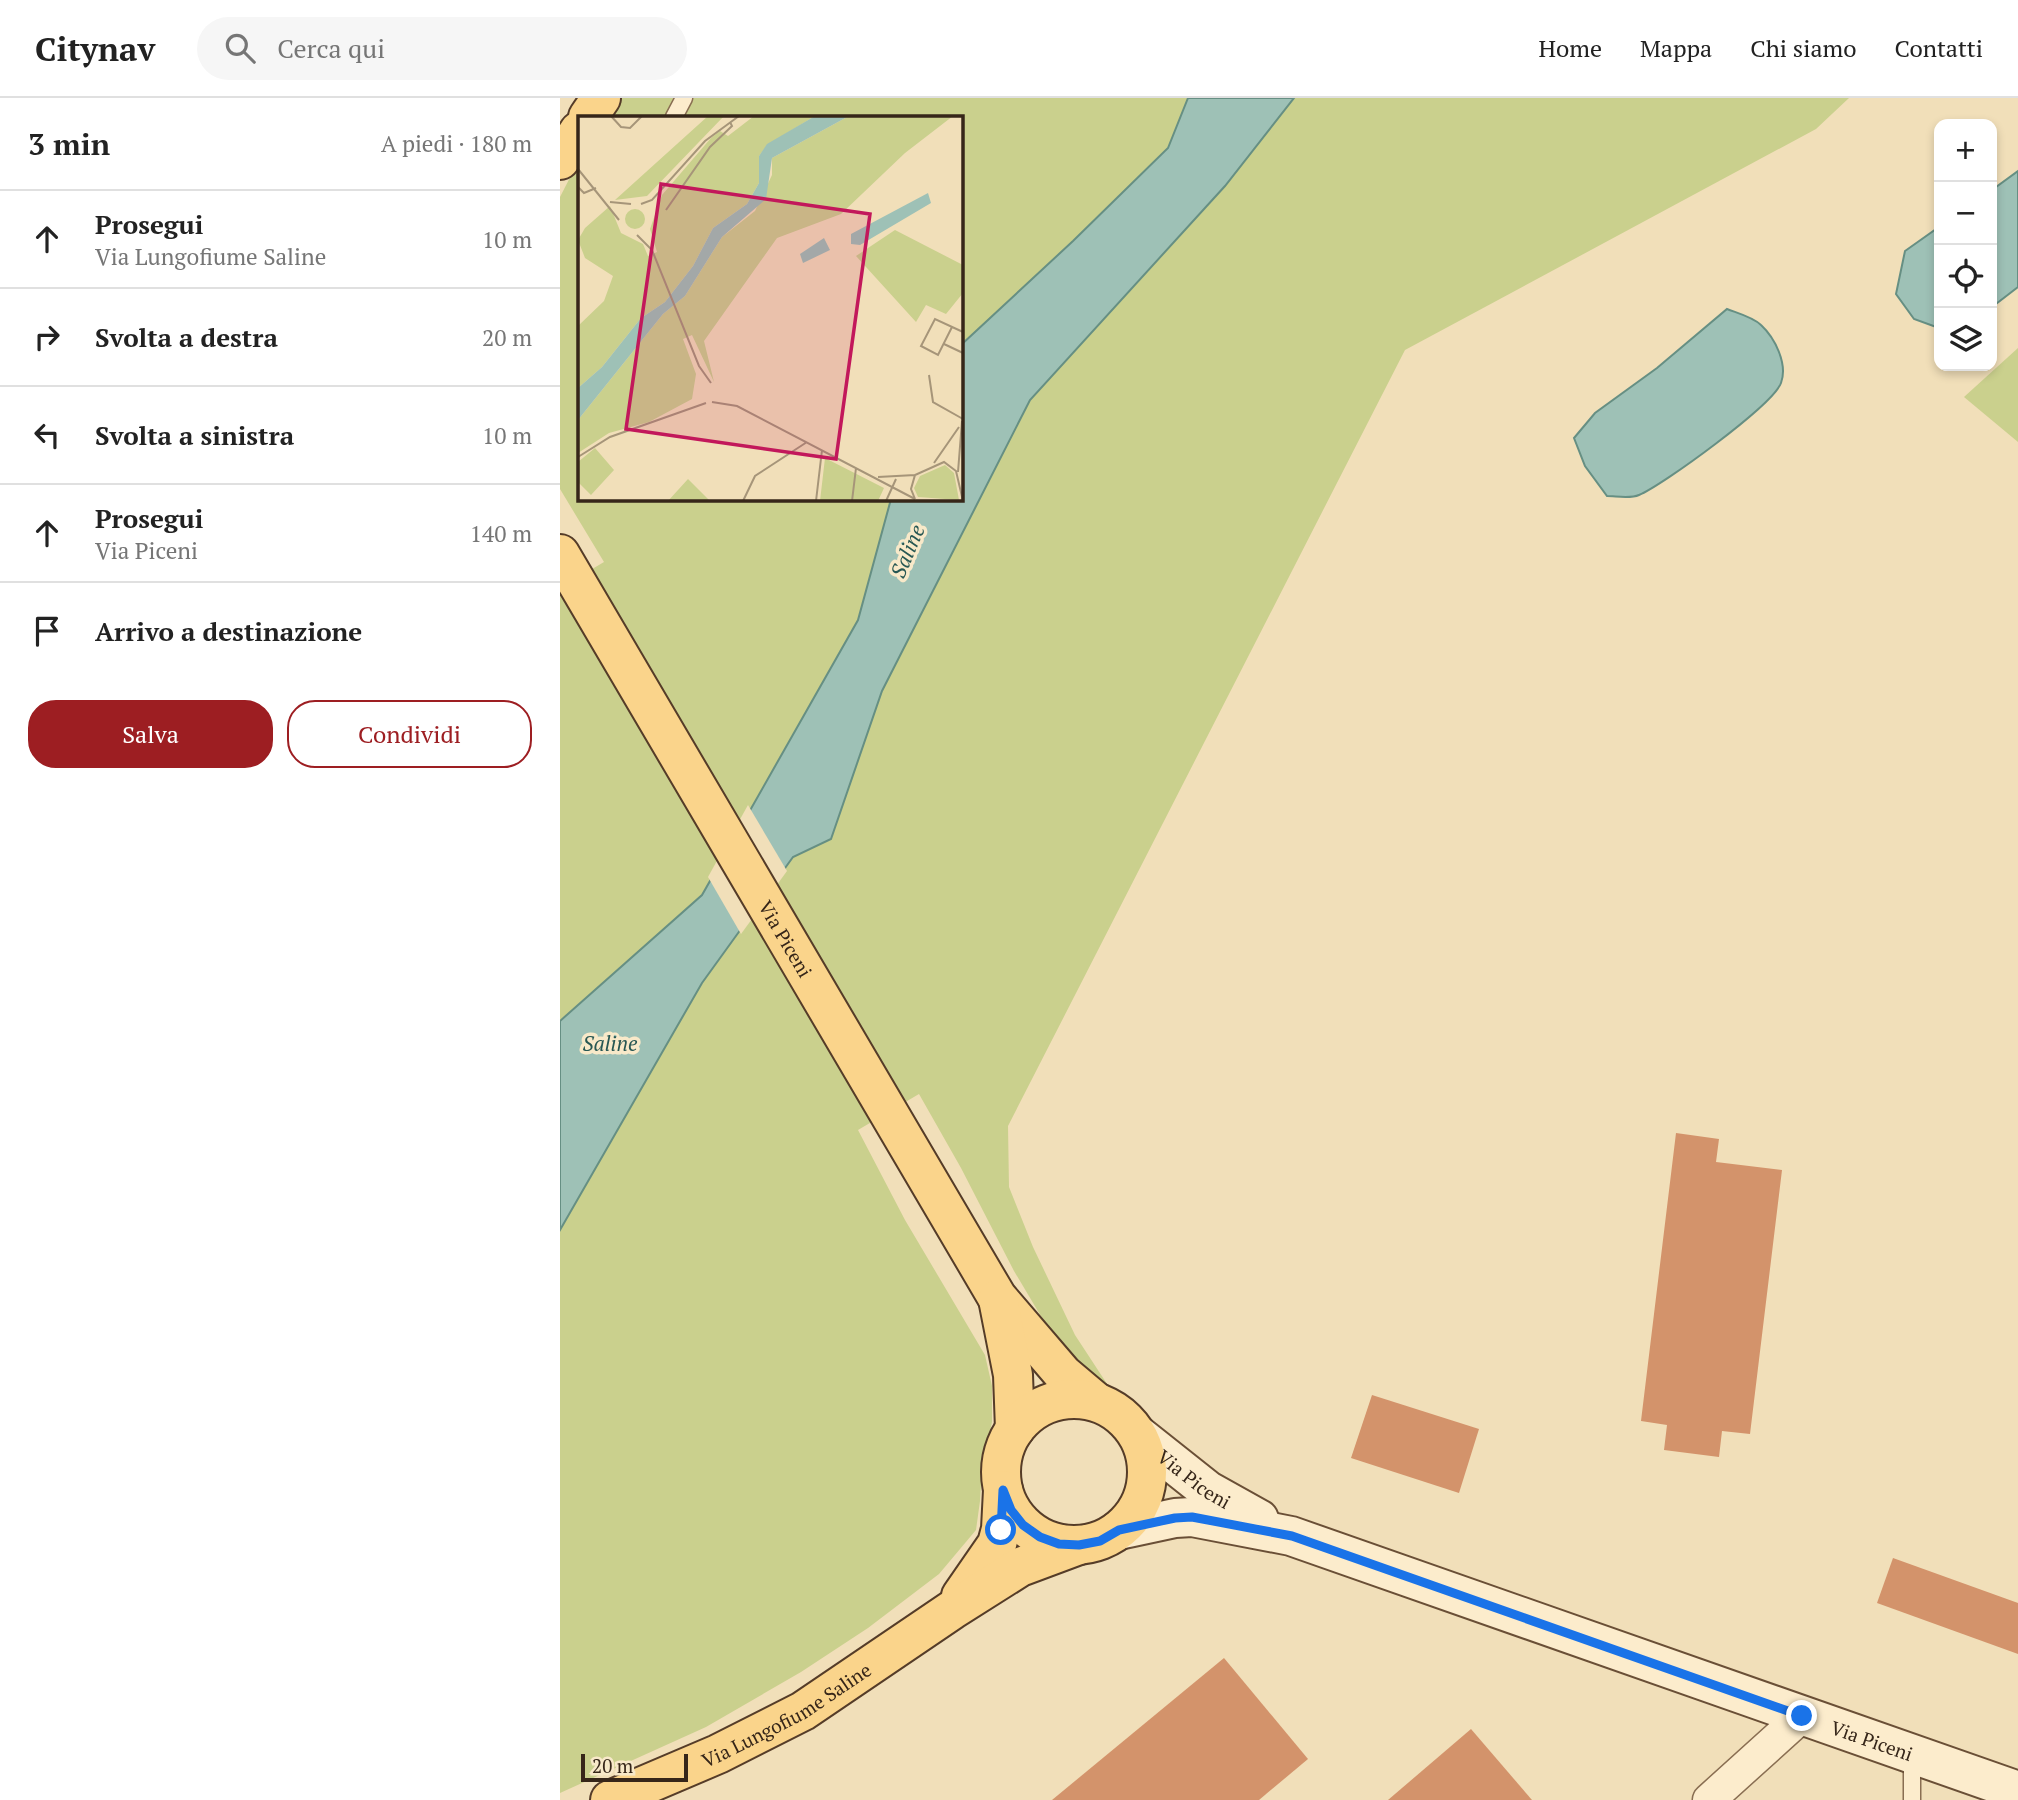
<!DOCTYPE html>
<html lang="it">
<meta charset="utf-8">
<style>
body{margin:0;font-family:"PT Serif",serif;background:#f6f6f6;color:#222}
.controls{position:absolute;right:21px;top:21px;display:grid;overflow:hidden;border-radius:14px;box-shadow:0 4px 10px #0003}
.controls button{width:63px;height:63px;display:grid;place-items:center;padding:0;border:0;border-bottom:2px solid #e0e0e0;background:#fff;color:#222;font:35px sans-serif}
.scale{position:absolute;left:21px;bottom:18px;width:107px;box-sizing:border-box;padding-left:7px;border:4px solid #362619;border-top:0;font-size:19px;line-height:24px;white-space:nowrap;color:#362619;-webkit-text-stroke:5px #f8e9c9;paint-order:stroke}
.stop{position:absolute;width:21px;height:21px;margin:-16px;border:5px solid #1a73e8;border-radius:50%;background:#fff}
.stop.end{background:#1a73e8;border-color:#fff;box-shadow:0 2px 7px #0008}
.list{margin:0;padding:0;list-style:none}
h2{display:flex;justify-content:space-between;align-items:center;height:91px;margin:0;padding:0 28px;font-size:30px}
h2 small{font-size:23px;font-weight:400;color:#767676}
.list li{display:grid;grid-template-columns:46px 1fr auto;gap:21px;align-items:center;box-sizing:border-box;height:98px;padding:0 28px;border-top:2px solid #e0e0e0}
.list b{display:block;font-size:26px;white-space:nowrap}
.list p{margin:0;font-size:23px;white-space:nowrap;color:#767676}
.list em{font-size:23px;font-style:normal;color:#767676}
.actions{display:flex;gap:14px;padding:21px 28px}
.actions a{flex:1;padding:16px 0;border:2px solid #9d1e22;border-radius:28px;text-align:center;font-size:24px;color:#9d1e22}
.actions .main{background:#9d1e22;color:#fff}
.icon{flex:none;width:38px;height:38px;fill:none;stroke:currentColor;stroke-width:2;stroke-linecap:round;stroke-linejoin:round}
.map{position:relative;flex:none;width:1458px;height:1702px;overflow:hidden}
header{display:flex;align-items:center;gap:42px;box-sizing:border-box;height:98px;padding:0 35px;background:#fff;border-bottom:2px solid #e0e0e0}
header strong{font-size:33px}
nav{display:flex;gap:38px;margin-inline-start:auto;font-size:24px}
.search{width:490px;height:63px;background:#f6f6f6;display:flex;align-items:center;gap:18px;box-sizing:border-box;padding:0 24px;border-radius:38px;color:#767676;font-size:26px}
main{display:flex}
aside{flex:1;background:#fff}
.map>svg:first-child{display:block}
.green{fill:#cad08d}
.water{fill:#9ec1b6;stroke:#668f83;stroke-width:2}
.pier{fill:#f1dfb9}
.building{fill:#d3936b}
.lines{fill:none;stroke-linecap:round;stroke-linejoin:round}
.lane-casing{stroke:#896e52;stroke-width:19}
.street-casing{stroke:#896e52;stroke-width:35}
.secondary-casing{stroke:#6a4f36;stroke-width:42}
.primary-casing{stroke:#553c28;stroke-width:42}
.lane{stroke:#fceccc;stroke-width:16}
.street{stroke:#fceccc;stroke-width:32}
.secondary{stroke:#fceccc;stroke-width:38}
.primary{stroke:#fad48b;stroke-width:38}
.route{stroke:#1a73e8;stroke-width:9}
.labels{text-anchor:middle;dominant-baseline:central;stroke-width:7;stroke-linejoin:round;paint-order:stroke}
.street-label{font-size:19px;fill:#362619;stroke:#f8e9c9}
.water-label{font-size:21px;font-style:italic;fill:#275753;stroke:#f8e9c9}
.inset-road{fill:none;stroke:#a69579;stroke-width:2}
.view{fill:#c2185b;fill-opacity:0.15;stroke:#c2185b;stroke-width:3.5}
.inset-edge{fill:none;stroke:#362619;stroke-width:3.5}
</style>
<header>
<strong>Citynav</strong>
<div class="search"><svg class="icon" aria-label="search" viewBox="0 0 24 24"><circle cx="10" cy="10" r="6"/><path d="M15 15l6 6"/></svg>Cerca qui</div>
<nav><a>Home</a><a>Mappa</a><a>Chi siamo</a><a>Contatti</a></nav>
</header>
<main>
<aside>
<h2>3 min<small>A piedi · 180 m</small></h2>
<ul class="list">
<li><svg class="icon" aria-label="ahead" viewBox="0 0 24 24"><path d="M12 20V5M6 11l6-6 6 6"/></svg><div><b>Prosegui</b><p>Via Lungofiume Saline</p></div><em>10 m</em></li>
<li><svg class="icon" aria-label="right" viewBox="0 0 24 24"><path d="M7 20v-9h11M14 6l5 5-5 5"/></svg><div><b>Svolta a destra</b></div><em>20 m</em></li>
<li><svg class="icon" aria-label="left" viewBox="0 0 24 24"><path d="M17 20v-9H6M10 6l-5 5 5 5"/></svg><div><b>Svolta a sinistra</b></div><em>10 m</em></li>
<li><svg class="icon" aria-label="ahead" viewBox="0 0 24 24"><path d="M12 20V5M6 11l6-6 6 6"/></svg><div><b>Prosegui</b><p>Via Piceni</p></div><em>140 m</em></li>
<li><svg class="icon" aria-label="arrive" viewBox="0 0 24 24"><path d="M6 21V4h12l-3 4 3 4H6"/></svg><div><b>Arrivo a destinazione</b></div></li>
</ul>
<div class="actions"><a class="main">Salva</a><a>Condividi</a></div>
</aside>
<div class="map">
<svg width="1458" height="1702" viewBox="0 0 1458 1702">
<rect width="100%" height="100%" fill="#f1dfb9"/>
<g class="green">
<path d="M 60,0 L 628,0 L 608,50 L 513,143 L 401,247 L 401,19 L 47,19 Z"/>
<path d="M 734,0 L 1289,0 L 1256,31 L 845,252 L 448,1028 L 449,1089 L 473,1149 L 515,1237 L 553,1295 L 528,1283 L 498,1247 L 454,1173 L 401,1070 L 359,996 L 298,1032 L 345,1122 L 425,1257 L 432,1288 L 432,1324 L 422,1370 L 420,1403 L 416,1432 L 379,1476 L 308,1530 L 241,1574 L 146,1629 L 0,1695 L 0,1132 L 142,885 L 233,759 L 271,740 L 322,593 L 470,302 L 665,88 Z"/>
<path d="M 19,62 L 19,401 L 331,401 L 298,522 L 142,797 L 0,923 L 0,490 L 44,464 L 0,391 L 0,99 Z"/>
<path d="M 1458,250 L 1458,344 L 1404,299 Z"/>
</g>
<g class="water">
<path d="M 628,0 L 734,0 L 665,88 L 470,302 L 322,593 L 271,741 L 233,759 L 142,885 L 0,1132 L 0,923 L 142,797 L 298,522 L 331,401 L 401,401 L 401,247 L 513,143 L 608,50 Z"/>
<path d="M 1458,73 L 1458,189 L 1432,209 L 1432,92 Z"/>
<path d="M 1379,129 L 1379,230 L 1354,221 L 1336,196 L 1345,153 Z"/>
<path d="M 1167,211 C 1177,215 1193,219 1201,227 C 1215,240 1228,266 1221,285 C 1213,307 1103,387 1079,397 C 1070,401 1056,398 1047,398 L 1025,368 L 1014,340 L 1035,315 L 1097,270 Z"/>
</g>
<path class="pier" d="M 188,707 L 227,773 L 181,836 L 148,779 Z"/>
<g class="building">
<path d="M 1116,1035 L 1159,1041 L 1156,1064 L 1222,1072 L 1190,1336 L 1162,1333 L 1159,1359 L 1104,1352 L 1107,1327 L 1081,1323 Z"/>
<path d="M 812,1297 L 919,1331 L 899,1395 L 791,1360 Z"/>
<path d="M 1333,1460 L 1458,1505 L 1458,1556 L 1317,1505 Z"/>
<path d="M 664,1560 L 748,1661 L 699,1702 L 492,1702 Z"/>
<path d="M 911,1631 L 972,1702 L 828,1702 Z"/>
</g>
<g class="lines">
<g class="lane-casing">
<g id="lane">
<path d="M 114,19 L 124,0"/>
<path d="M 1352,1702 L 1352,1656"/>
</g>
</g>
<g class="street-casing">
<path id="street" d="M 1149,1702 L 1242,1618"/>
</g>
<g class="secondary-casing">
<g id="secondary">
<path id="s1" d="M 579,1338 L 647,1392 L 699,1421"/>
<path id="s2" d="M 559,1432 L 615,1420 L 632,1419 L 731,1438 L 1458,1693"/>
</g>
</g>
<g class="primary-casing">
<g id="primary">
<path d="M 28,19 L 41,0"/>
<path d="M 0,62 L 19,33"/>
<path id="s3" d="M 0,456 L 437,1199 L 503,1276 L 535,1303"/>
<path d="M 438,1201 L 453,1277 L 455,1331"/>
<circle cx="514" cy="1374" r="73"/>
<path d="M 401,1498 L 437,1446 L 441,1431 L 443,1392"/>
<path id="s4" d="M 50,1702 L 158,1656 L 243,1613 L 392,1512 L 460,1469 L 519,1447"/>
</g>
</g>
<use href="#lane" class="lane"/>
<use href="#street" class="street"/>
<use href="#secondary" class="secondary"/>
<use href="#primary" class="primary"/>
</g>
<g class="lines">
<path class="route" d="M 441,1432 L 443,1392 L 451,1412 L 463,1427 L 480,1439 L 499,1446 L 519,1447 L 540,1443 L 559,1432 L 615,1420 L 632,1419 L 732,1438 L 1242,1618"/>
</g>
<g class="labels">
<g class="street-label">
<text stroke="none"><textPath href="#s3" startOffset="446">Via Piceni</textPath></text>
<text stroke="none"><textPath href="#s1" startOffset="70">Via Piceni</textPath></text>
<text stroke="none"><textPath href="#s4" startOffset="196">Via Lungofiume Saline</textPath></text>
<text stroke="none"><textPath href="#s2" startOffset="791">Via Piceni</textPath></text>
</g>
<g class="water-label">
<text transform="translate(347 453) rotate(-67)">Saline</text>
<text x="50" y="945">Saline</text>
</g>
</g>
<g transform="translate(18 18)">
<rect width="385" height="385" fill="#f1dfb9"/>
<path d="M 130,0 L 146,0 L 69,80 L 37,84 ZM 176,0 L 237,0 L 189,29 L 181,40 L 181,67 L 169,88 L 135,112 L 115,150 L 87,186 L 63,202 L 24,251 L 0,272 L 0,210 L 26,185 L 35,160 L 7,142 L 0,124 L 7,112 L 32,90 L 43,117 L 65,128 L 70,140 L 79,136 L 72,113 L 84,79 L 133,22 L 142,15 L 150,20 ZM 271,0 L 375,0 L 327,37 L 263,98 L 199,122 L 126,225 L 136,266 L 114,219 L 105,223 L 118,258 L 114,283 L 71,306 L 31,317 L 0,337 L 0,304 L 85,198 L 107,180 L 144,121 L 177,95 L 194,59 L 194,42 ZM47 103a10 10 0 1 1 20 0a10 10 0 1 1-20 0ZM 317,114 L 385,149 L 385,177 L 368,198 L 348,189 L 338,206 L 278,140 ZM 17,332 L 36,354 L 13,379 L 0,366 L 0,346 ZM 247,342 L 306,372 L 300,385 L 242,385 ZM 367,349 L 376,357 L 381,384 L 340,381 L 336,372 L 342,360 ZM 110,363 L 132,385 L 90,385 Z" fill="#cad08d"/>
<path d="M 237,0 L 271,0 L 194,42 L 188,83 L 144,121 L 107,180 L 85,198 L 0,304 L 0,272 L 24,251 L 63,202 L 87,186 L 115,150 L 135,112 L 169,88 L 181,67 L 181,40 L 189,28 ZM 350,77 L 353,87 L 282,129 L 273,128 L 273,118 ZM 246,122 L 252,134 L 225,147 L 222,138 Z" fill="#9ec1b6"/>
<path class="inset-road" d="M 33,0 L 43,11 L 52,12 L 64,0M 0,53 L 41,104M 0,71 L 6,77 L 18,72M 32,86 L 53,88M 63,88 L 74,84 L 127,25 L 161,0M 88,94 L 132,31 L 154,10 L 152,6M 59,119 L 74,134 L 121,250 L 133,267M 374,211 L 360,239 L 343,230 L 357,203 L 385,216M 366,228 L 385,237M 351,259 L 355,286 L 385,303M 134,286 L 159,290 L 337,383M 0,341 L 32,321 L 128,287M 356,347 L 381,311M 380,356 L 384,305M 300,361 L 337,359M 337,383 L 333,373 L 337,359 L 366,346 L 378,355 L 385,385M 165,385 L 177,360 L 229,326M 238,385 L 244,334M 274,385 L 278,352M 308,385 L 318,363"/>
<path class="view" d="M 83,68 L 292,98 L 258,343 L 48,313 Z"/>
<rect width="385" height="385" class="inset-edge"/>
</g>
</svg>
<div class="controls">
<button>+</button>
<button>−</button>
<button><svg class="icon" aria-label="locate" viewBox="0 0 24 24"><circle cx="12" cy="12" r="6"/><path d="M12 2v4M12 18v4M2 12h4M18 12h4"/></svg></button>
<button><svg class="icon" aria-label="layers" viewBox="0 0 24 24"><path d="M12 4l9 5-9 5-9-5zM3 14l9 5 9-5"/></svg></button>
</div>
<div class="scale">20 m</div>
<div class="stop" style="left:441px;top:1432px"></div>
<div class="stop end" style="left:1242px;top:1618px"></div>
</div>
</main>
